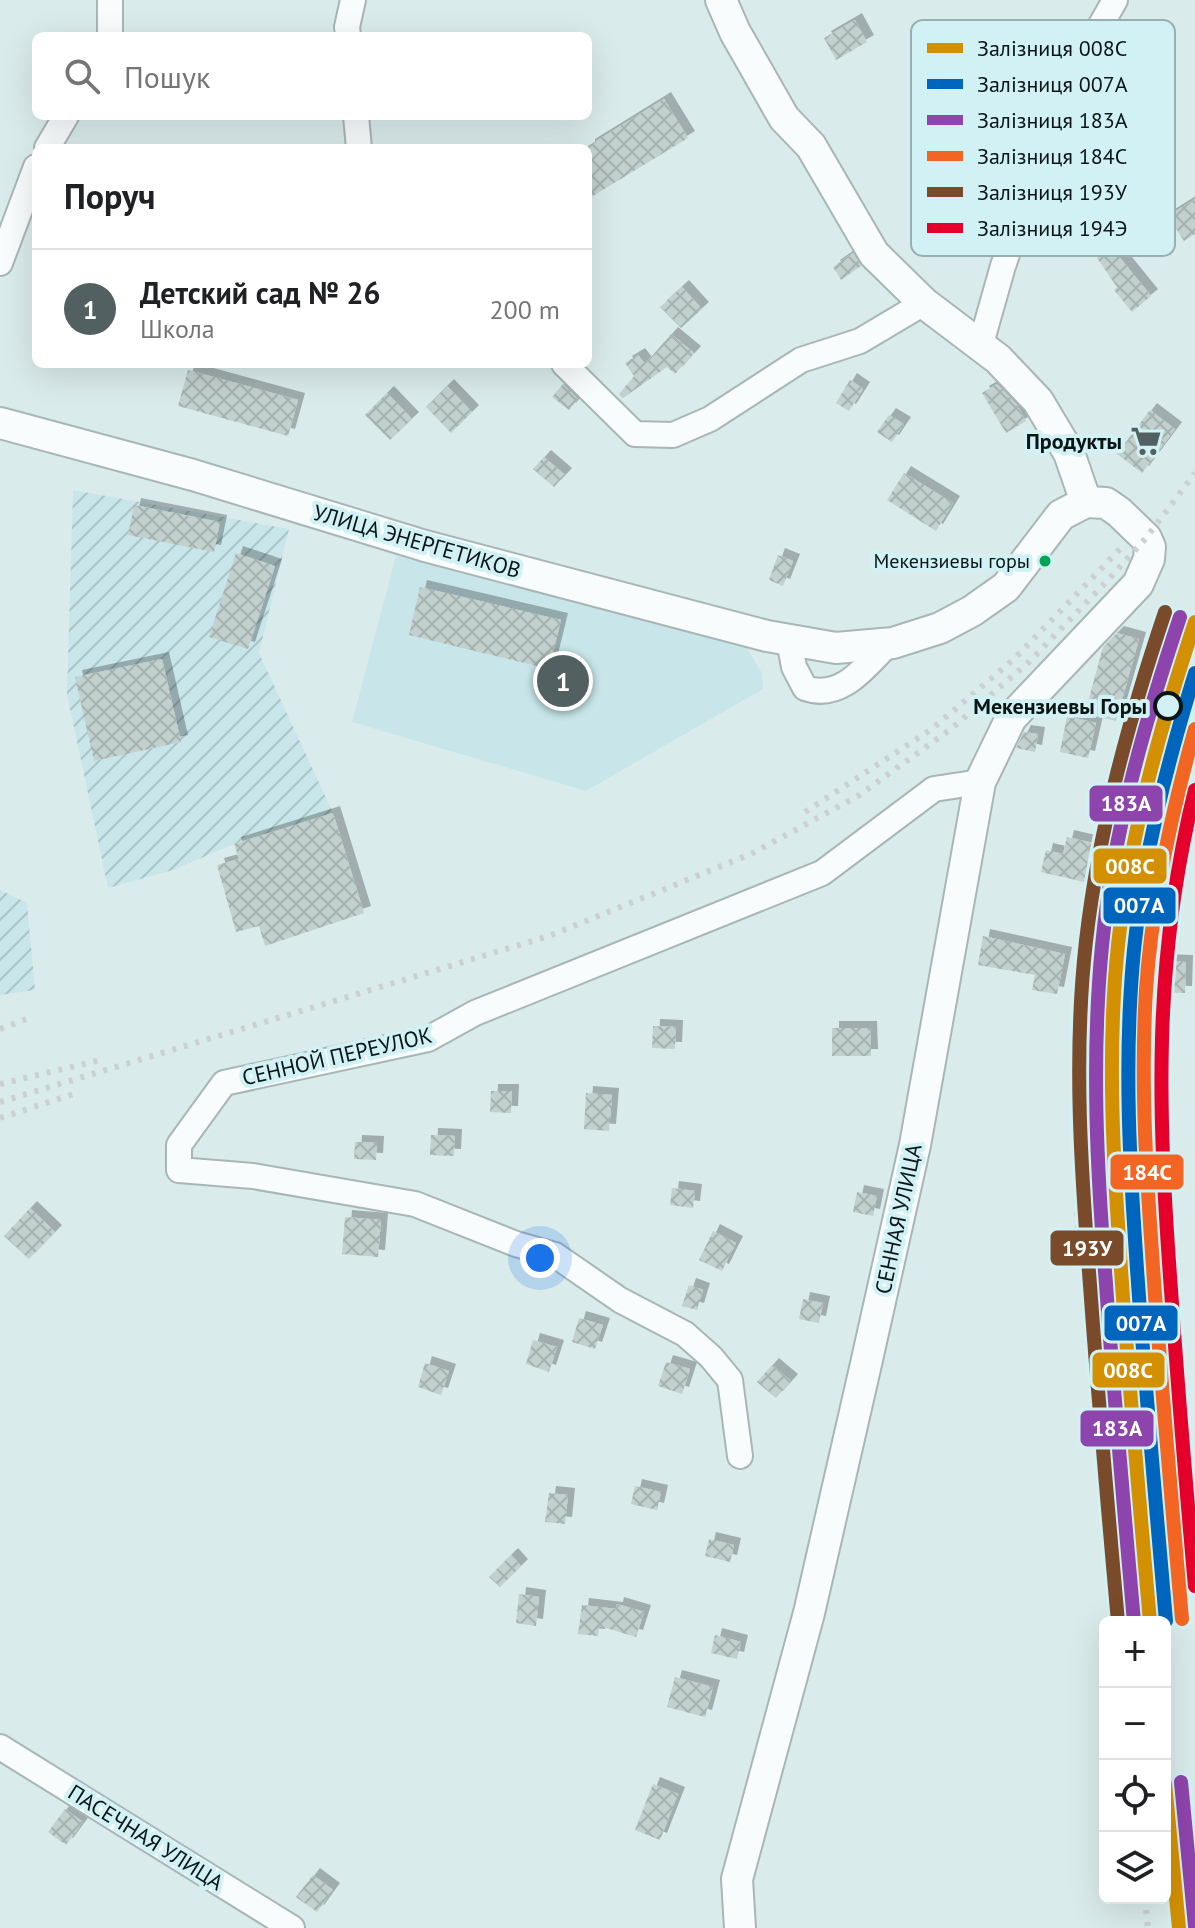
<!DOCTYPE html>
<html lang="uk">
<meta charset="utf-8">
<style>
body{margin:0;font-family:"PT Sans",sans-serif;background:#f2f2f2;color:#202124}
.controls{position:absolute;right:24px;bottom:24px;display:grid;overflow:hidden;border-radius:12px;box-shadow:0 8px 32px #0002}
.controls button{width:72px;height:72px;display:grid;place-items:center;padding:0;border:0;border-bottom:2px solid #e0e0e0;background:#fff;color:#202124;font:40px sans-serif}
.you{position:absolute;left:540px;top:1258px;width:28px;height:28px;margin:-20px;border:6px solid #fff;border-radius:50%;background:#1a73e8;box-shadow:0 0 0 12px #1a73e833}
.badge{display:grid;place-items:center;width:52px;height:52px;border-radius:50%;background:#536061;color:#fff;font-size:26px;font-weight:700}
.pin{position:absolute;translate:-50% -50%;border:4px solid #fff;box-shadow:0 2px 8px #0006}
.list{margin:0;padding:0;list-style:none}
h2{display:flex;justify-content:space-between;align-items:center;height:104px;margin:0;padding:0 32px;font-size:34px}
h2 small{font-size:26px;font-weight:400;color:#757577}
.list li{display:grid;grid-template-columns:52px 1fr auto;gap:24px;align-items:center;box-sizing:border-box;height:120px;padding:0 32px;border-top:2px solid #e0e0e0}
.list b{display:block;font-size:30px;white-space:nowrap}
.list p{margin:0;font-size:26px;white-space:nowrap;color:#757577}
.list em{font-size:26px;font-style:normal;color:#757577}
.icon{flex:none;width:44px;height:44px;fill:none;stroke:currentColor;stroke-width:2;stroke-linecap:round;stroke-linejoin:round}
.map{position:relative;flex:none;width:1195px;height:1928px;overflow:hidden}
.search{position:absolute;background:#fff;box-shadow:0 8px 32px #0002;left:32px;top:32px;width:560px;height:88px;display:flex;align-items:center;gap:20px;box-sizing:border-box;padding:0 28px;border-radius:12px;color:#757577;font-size:30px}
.panel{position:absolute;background:#fff;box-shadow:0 8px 32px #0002;left:32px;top:144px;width:560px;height:224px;border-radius:12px}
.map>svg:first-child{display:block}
.built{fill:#c8e6e9}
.industrial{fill:url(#industrial-furrows)}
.building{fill:url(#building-cross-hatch);filter:url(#shadow)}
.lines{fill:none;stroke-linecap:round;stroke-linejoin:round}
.minor-casing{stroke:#a8b6b7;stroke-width:28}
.major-casing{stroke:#a8b6b7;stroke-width:34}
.minor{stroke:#f9fcfc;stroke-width:24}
.major{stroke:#f9fcfc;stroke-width:30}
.rail{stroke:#cbd0d0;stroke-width:6;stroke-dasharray:4 8;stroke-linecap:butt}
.rail-1-casing{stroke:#d2f1f4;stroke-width:20}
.rail-2-casing{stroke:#d2f1f4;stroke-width:20}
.rail-3-casing{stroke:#d2f1f4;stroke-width:20}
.rail-4-casing{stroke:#d2f1f4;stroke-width:20}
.rail-5-casing{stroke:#d2f1f4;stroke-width:20}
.rail-6-casing{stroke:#d2f1f4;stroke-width:20}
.rail-1{stroke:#d39003;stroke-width:14}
.rail-2{stroke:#0065bd;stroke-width:14}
.rail-3{stroke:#8e44ad;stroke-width:14}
.rail-4{stroke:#f26522;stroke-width:14}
.rail-5{stroke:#7a4b2a;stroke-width:14}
.rail-6{stroke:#e4002b;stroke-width:14}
.bus-dot{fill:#00a651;stroke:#d2f1f4;stroke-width:3}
.stop-dot{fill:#d2f1f4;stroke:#0a1516;stroke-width:4}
.labels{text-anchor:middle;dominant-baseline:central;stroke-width:8;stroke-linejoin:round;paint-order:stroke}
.bus-label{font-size:20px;fill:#0a1516;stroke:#d2f1f4;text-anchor:end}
.poi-label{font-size:22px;font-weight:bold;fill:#0a1516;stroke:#d2f1f4;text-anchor:end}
.street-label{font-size:22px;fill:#0a1516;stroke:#d2f1f4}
.stop-label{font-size:22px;font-weight:bold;fill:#0a1516;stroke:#d2f1f4;text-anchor:end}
.key{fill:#d2f1f4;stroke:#96afb1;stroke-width:2}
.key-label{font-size:22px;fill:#0a1516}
.line-badge{stroke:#d2f1f4;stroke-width:3}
.badge-label{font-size:22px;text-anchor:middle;font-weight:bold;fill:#fff}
</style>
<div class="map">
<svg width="1195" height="1928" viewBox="0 0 1195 1928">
<defs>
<pattern id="industrial-furrows" width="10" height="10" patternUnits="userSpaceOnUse" patternTransform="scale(2)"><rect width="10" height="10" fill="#c8e6e9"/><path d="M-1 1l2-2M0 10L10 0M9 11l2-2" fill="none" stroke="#aac4c7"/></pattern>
<pattern id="building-cross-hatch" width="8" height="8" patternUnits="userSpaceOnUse" patternTransform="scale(2)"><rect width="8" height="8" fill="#c2d0ce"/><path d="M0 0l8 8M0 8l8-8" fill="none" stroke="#a5b2b0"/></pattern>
<filter id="shadow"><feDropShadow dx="7" dy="-7" stdDeviation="0" flood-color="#0004"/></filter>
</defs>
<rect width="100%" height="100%" fill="#daebec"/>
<path class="built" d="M 396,556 L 747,648 L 762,673 L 763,689 L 586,791 L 352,722 Z"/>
<g class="industrial">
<path d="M 73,490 L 289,529 L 259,653 L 333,813 L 234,844 L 173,870 L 108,888 L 67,694 Z"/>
<path d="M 0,890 L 27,903 L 35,990 L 0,995 Z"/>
</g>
<g class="building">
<path d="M 855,20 L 867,42 L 836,60 L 824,38 Z"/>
<path d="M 664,99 L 688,138 L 588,199 L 588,146 Z"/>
<path d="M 1195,199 L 1195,234 L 1184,241 L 1168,216 Z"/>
<path d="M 1112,248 L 1151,296 L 1132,312 L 1114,290 L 1117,287 L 1097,258 Z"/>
<path d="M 853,253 L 861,266 L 841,280 L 833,267 Z"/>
<path d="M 682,287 L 702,309 L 681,328 L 660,307 Z"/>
<path d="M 671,334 L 694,353 L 675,374 L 667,367 L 623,398 L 619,394 L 634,376 L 625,363 L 638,355 L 645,364 Z"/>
<path d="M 188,370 L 298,400 L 288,436 L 178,406 Z"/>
<path d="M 850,380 L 863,389 L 849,411 L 836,403 Z"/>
<path d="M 563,384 L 578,399 L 569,410 L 552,397 Z"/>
<path d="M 997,384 L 1017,405 L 1026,421 L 1006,433 L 982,393 Z"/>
<path d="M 447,386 L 472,412 L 451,433 L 426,407 Z"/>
<path d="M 387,393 L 412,419 L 390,440 L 365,415 Z"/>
<path d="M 1150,410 L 1175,429 L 1142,473 L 1117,454 Z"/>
<path d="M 889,415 L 904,424 L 892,442 L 877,432 Z"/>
<path d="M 544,457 L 565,475 L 554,487 L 533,469 Z"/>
<path d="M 904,473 L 953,503 L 936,531 L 887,500 Z"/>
<path d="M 134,505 L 220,522 L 214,552 L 128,535 Z"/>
<path d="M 236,553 L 275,566 L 248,649 L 209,637 Z"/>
<path d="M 778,555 L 793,561 L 783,586 L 769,580 Z"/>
<path d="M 420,587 L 561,620 L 549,669 L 409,635 Z"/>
<path d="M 1117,633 L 1139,639 L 1116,721 L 1085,713 L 1103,647 Z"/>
<path d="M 162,659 L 181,742 L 94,761 L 75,677 Z"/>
<path d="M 1067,716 L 1096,723 L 1088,758 L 1060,752 Z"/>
<path d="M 1024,732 L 1038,734 L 1035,752 L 1016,748 Z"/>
<path d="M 333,813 L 364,913 L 265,946 L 259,926 L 236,932 L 217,865 L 239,859 L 234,844 Z"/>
<path d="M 1067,837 L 1093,843 L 1084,882 L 1041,872 L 1046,850 L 1063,854 Z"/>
<path d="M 983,936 L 1065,954 L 1057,994 L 1032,990 L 1035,975 L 978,965 Z"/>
<path d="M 1155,961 L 1186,962 L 1185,993 L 1154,992 Z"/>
<path d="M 653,1026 L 676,1027 L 675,1049 L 652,1048 Z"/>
<path d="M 832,1028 L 870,1028 L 871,1056 L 832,1056 Z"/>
<path d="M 491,1091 L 512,1091 L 511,1113 L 490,1112 Z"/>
<path d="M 586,1093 L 612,1095 L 609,1131 L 584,1129 Z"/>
<path d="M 431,1135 L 455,1136 L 454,1156 L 430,1155 Z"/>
<path d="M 355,1142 L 377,1143 L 376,1160 L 354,1159 Z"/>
<path d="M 672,1188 L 695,1191 L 693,1208 L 670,1205 Z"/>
<path d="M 857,1192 L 877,1196 L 873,1216 L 853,1212 Z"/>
<path d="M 30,1208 L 55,1232 L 29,1259 L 4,1236 Z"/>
<path d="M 345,1217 L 381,1220 L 378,1257 L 342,1254 Z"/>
<path d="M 713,1231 L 736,1243 L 722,1271 L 699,1260 Z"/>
<path d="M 689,1285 L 703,1290 L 697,1310 L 682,1306 Z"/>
<path d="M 803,1299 L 823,1303 L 819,1323 L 799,1319 Z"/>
<path d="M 579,1318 L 603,1325 L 595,1349 L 572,1342 Z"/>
<path d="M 533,1340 L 557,1347 L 549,1372 L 526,1364 Z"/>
<path d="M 666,1362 L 690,1369 L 682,1394 L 658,1386 Z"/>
<path d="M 425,1363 L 449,1371 L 441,1395 L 418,1387 Z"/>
<path d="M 772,1365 L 791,1381 L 776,1398 L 757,1382 Z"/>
<path d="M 635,1486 L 661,1492 L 657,1510 L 631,1504 Z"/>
<path d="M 549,1493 L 568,1495 L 565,1524 L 545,1522 Z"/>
<path d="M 709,1539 L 734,1545 L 730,1562 L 705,1556 Z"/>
<path d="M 511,1555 L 521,1566 L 500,1587 L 489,1577 Z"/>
<path d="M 519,1594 L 539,1597 L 536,1626 L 516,1623 Z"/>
<path d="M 617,1604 L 644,1612 L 636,1637 L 599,1626 L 598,1636 L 578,1634 L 582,1605 L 616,1609 Z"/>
<path d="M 715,1635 L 741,1642 L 737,1659 L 711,1653 Z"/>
<path d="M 675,1677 L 713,1687 L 705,1717 L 667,1707 Z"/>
<path d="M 653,1784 L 678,1794 L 660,1840 L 635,1830 Z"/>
<path d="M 65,1809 L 83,1822 L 66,1845 L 48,1832 Z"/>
<path d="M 313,1875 L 333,1890 L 317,1912 L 296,1897 Z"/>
</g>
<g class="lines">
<g class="minor-casing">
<g id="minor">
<path d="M 110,0 L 110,36"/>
<path d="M 348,36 L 347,27 L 353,0"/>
<path d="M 356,116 L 359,148"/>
<path d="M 47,148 L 66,116"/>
<path d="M 0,263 L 36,167"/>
<path d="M 980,347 L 1003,266 L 1047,138 L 1078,65 L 1115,0"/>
<path d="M 564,364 L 635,434 L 673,435 L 710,419 L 801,360 L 860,341 L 924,303"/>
<path d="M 789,640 L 794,667 L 805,688 C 841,701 865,667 889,643"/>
<path d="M 740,1456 L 730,1380 L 711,1357 L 685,1334 L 620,1300 L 555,1255 L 516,1244 L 415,1204 L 253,1176 L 179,1170 L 179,1145 L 224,1083 L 428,1039 L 475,1013 L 822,873 L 934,789 L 980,782"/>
<path d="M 0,1747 L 292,1928"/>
</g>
</g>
<g class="major-casing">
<g id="major">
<path d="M 721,0 L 735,32 L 784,118 L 811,146 L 874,254 L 924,303 L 998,359 L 1038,401 L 1069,453 L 1086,502"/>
<path d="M 0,423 L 193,475 L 425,546 L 767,636 L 836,648 L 893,643 L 940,628 L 972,611 L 1006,587 L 1061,515 L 1086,502 L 1106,503 L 1119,512 L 1146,538 L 1150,547 L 1149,559 L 1138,584 L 1011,718 L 980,782 L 915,1145 L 866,1364 L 809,1613 L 737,1879 L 740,1928"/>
</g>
</g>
<use href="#minor" class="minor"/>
<use href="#major" class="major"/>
<g class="rail">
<path d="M 805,812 L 932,729 L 1015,658 L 1123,546"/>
<path d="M 1105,902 L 1087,996 L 1078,1074 L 1075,1120 L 1077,1216 L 1118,1622"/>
<path d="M 0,1029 L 29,1018"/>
<path d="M 0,1084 L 105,1059"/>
<path d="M 0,1102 L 549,936 L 751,854 L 858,796 L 951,729 L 1029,662 L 1108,580 L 1146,538 L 1195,473"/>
<path d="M 0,1118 L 80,1092"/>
<path d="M 1145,1898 L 1148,1928"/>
</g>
<g class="rail-1-casing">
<g id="rail-1">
<path d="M 1150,1622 C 1140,1509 1130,1397 1122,1284 C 1114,1171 1106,1058 1118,945 C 1130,835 1160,727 1195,622"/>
<path d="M 1165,1784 L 1179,1928"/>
</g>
</g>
<g class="rail-2-casing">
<path id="rail-2" d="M 1166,1621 C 1156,1508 1146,1395 1138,1283 C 1130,1172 1123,1061 1134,950 C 1143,856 1167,764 1195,673"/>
</g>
<g class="rail-3-casing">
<g id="rail-3">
<path d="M 1134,1622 C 1124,1509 1114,1397 1106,1284 C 1097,1172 1091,1059 1102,946 C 1113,833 1144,724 1180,617"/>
<path d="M 1181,1782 L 1195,1926"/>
</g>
</g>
<g class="rail-4-casing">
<path id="rail-4" d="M 1182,1619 C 1172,1506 1162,1394 1154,1281 C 1147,1184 1140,1087 1146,990 C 1152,902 1171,814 1195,729"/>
</g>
<g class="rail-5-casing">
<path id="rail-5" d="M 1118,1622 C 1108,1510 1098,1397 1090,1285 C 1081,1170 1073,1055 1086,941 C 1099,828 1129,719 1165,612"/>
</g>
<g class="rail-6-casing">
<path id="rail-6" d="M 1195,790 C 1152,964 1158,1114 1171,1290 C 1178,1389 1186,1487 1195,1586"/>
</g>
<use href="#rail-1" class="rail-1"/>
<use href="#rail-2" class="rail-2"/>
<use href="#rail-3" class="rail-3"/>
<use href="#rail-4" class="rail-4"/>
<use href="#rail-5" class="rail-5"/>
<use href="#rail-6" class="rail-6"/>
</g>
<defs>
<g id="supermarket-bare" transform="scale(2.4)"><path d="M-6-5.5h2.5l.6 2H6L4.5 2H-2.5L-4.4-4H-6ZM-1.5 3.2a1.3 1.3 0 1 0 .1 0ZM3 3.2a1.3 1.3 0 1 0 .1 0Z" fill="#536061" stroke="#d2f1f4" stroke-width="2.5" paint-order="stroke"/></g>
</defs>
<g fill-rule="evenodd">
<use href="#supermarket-bare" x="1146" y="441"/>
</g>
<circle class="bus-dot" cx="1045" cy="561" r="7"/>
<circle class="stop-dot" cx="1168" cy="706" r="13"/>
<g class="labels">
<g class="bus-label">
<text x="1030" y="561">Мекензиевы горы</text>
</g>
<g class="poi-label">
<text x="1122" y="441">Продукты</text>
</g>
<g class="street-label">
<text transform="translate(417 541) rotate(16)">УЛИЦА ЭНЕРГЕТИКОВ</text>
<text transform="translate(337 1056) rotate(-13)">СЕННОЙ ПЕРЕУЛОК</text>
<text transform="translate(898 1219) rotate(-78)">СЕННАЯ УЛИЦА</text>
<text transform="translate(146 1837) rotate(32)">ПАСЕЧНАЯ УЛИЦА</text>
</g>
<g class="stop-label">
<text x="1147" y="706">Мекензиевы Горы</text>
</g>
</g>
<rect x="911" y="20" width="264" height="236" rx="12" class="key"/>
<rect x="927" y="43" width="36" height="10" fill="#d39003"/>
<rect x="927" y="79" width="36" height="10" fill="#0065bd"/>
<rect x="927" y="115" width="36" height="10" fill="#8e44ad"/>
<rect x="927" y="151" width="36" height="10" fill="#f26522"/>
<rect x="927" y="187" width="36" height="10" fill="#7a4b2a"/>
<rect x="927" y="223" width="36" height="10" fill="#e4002b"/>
<g class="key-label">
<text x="977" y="56">Залізниця 008С</text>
<text x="977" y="92">Залізниця 007А</text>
<text x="977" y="128">Залізниця 183А</text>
<text x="977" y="164">Залізниця 184С</text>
<text x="977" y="200">Залізниця 193У</text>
<text x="977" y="236">Залізниця 194Э</text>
</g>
<g class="line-badge">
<rect x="1088" y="784" width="76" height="39" rx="8" fill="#8e44ad"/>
<rect x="1092" y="847" width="76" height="38" rx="8" fill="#d39003"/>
<rect x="1102" y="886" width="75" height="39" rx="8" fill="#0065bd"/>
<rect x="1109" y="1153" width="76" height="38" rx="8" fill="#f26522"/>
<rect x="1049" y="1229" width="76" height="38" rx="8" fill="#7a4b2a"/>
<rect x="1103" y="1304" width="76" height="38" rx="8" fill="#0065bd"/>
<rect x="1091" y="1351" width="75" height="38" rx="8" fill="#d39003"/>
<rect x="1079" y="1409" width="76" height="39" rx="8" fill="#8e44ad"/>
</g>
<g class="badge-label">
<text x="1126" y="811">183А</text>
<text x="1130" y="874">008С</text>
<text x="1139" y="913">007А</text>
<text x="1147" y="1180">184С</text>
<text x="1087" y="1256">193У</text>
<text x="1141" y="1331">007А</text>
<text x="1128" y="1378">008С</text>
<text x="1117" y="1436">183А</text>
</g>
</svg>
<div class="controls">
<button>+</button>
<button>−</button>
<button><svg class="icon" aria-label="locate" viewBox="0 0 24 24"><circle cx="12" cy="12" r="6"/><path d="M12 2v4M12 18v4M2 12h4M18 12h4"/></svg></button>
<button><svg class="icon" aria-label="layers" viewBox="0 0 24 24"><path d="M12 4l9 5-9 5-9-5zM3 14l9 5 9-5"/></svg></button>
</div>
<div class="you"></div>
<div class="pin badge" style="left:563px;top:681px">1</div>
<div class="search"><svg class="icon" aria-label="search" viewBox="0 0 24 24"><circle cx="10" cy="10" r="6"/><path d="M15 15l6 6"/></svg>Пошук</div>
<section class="panel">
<h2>Поруч<small></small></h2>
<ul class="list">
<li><span class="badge">1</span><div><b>Детский сад № 26</b><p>Школа</p></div><em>200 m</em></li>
</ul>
</section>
</div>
